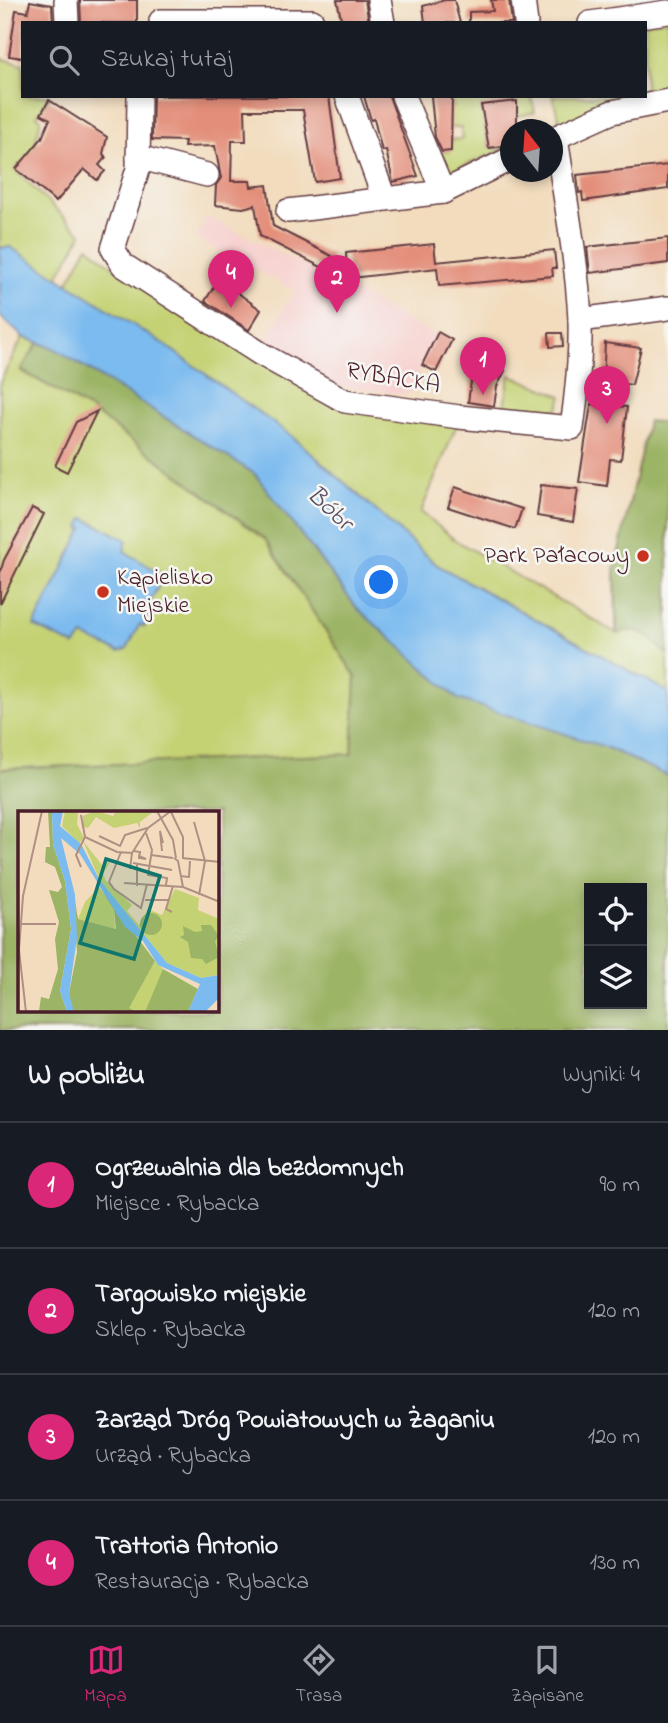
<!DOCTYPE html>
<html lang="pl">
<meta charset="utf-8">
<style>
body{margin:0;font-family:"Indie Flower",sans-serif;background:#242831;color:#f1f3f6}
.controls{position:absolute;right:21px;bottom:21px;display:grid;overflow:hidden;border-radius:0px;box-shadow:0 4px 10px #0003}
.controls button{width:63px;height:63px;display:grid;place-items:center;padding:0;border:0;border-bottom:2px solid #363941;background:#171b24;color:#f1f3f6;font:35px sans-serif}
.compass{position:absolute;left:500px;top:119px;width:63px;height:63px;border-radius:50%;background:#171b24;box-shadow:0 4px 10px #0003;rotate:343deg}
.you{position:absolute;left:382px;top:583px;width:24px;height:24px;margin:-18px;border:5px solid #fff;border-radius:50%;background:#1a73e8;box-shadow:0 0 0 10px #1a73e833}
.badge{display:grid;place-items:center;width:46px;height:46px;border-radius:50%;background:#db2777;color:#fff;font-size:23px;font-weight:700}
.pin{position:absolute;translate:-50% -58px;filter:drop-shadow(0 2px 4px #0008)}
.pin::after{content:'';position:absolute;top:37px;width:24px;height:21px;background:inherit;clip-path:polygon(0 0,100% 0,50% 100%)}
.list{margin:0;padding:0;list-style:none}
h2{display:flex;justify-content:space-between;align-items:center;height:91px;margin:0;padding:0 28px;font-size:30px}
h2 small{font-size:23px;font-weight:400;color:#9ea1a6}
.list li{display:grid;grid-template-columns:46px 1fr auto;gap:21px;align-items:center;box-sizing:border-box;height:126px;padding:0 28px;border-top:2px solid #363941}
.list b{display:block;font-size:26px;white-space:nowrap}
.list p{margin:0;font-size:23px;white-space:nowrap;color:#9ea1a6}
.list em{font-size:23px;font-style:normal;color:#9ea1a6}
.icon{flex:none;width:38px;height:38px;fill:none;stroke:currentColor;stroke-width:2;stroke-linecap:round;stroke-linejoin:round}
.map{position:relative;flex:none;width:668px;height:1030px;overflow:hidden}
.search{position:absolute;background:#171b24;box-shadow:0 4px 10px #0003;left:21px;right:21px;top:21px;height:77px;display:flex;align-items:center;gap:18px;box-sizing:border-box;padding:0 24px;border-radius:0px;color:#9ea1a6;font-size:26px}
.sheet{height:595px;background:#171b24}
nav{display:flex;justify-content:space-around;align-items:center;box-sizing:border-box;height:98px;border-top:2px solid #363941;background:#171b24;font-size:19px;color:#9ea1a6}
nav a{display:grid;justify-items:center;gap:4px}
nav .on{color:#db2777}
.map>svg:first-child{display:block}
.built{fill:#f7d0ce}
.green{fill:#c5d273;stroke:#88784f;stroke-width:2}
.forest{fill:#9cb465;stroke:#736a48;stroke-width:2;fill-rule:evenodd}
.water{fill:#7bbbef;stroke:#626d8d;stroke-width:2}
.building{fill:#e38e7a}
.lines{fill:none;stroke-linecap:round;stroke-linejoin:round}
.minor-casing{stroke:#633b41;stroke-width:26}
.minor{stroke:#fff;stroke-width:23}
.poi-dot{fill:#c8321e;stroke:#f6f6f2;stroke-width:2.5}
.labels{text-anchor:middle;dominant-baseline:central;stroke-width:5;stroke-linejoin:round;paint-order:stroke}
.street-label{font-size:24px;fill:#4a1f2b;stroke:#f6f6f2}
.poi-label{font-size:24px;fill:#4a1f2b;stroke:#f6f6f2;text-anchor:end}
.water-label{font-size:26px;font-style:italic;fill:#594e66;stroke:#f6f6f2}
.inset-road{fill:none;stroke:#af9083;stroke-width:2}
.view{fill:#0f766e;fill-opacity:0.15;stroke:#0f766e;stroke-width:3.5}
.inset-edge{fill:none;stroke:#4a1f2b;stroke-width:3.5}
</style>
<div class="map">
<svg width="668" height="1030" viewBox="0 0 668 1030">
<rect width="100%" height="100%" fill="#f6f6f2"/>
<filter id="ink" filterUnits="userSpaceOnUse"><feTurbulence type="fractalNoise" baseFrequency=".0143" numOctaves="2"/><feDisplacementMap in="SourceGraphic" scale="14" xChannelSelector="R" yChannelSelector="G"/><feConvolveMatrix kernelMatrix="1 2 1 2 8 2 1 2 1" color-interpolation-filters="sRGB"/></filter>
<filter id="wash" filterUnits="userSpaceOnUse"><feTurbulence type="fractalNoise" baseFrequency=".00686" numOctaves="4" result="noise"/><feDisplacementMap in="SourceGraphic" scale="28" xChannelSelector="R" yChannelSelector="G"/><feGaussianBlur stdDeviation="1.57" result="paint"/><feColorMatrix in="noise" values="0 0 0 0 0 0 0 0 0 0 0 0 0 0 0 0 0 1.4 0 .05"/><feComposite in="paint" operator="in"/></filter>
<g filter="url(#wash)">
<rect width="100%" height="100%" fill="#f2dcbd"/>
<path class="built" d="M 207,217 L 331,278 L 436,336 L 409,395 L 332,385 L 264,344 L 294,290 L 196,239 Z"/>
<g class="green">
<path d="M 668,19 L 668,91 L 645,95 L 645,23 Z"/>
<path d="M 0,58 L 23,64 L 23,96 L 50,96 L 37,116 L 41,119 L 34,149 L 15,170 L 82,234 L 57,278 L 10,247 L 0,248 Z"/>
<path d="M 452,96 L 531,96 L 535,112 L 518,116 L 516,101 L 481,106 L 489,147 L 505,149 L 445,174 L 437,153 L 451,151 L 450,140 L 462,139 L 461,127 L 449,128 L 448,107 L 453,107 Z"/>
<path d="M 552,96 L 638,96 L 613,100 L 561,124 Z"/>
<path d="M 88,246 L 113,267 L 313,388 L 458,422 L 421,512 L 455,540 L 616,633 L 615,568 L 668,423 L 668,692 L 437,565 L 293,437 L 67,284 Z"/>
<path d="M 23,337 L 38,343 L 21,371 L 88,408 L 265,539 L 356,677 L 352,754 L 0,769 L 0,382 Z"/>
<path d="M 510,375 L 562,396 L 558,409 L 547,413 L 504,407 Z"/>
</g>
<g class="forest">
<path d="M 38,343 L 54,348 L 255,474 L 358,609 L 608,748 L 668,776 L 668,1030 L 0,1030 L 0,769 L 352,754 L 356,677 L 265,539 L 88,408 L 21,370 ZM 19,813 L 217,813 L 217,1011 L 19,1011 ZM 589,888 L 642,888 L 642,1004 L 589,1004 Z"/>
<path d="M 648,421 L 668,423 L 668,656 C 654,640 640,623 617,634 L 615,568 Z"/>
</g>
<g class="water">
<path d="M 10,247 L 165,345 L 293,437 L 437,565 L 668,692 L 668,776 L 608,748 L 458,699 L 358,609 L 255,474 L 54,348 L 23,337 L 0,316 L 0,248 Z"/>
<path d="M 84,518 L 127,540 L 124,551 L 160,573 L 161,581 L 149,604 L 152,606 L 144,627 L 140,624 L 127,649 L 119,652 L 83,636 L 75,646 L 34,626 L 83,528 L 80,527 Z"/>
</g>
<g id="blocks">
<g class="building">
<path d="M 80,0 L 137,0 L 137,23 L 81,23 Z"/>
<path d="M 337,0 L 365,0 L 369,23 L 342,23 Z"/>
<path d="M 445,0 L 454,0 L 460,23 L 425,23 L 423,6 Z"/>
<path d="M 491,0 L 509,0 L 512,23 L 469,23 L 469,12 L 493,11 Z"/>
<path d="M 30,1 L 52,5 L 53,23 L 23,23 L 23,58 L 9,56 L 16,10 L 28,12 Z"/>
<path d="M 153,96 L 329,96 L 340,178 L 315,182 L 303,110 L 245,110 L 246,141 L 232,141 L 231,181 L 250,181 L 251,187 L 267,185 L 273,226 L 332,256 L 325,269 L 260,236 L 255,205 L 243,208 L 215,205 L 216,185 L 221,178 L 215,146 L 184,147 L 185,141 L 152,140 Z"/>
<path d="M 364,96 L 389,96 L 418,176 L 393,182 L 386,150 L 382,151 L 374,119 L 371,120 Z"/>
<path d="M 431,96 L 452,96 L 451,151 L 442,152 L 435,137 Z"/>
<path d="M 49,100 L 107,137 L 103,154 L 106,157 L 99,165 L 105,171 L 97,180 L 84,169 L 56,202 L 16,169 L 42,138 L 50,119 L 41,114 Z"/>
<path d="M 517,101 L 517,130 L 510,130 L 510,145 L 489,148 L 481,105 Z"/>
<path d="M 668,165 L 668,189 L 583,201 L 582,192 L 579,193 L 577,175 Z"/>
<path d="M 668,238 L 668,263 L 590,273 L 587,247 Z"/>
<path d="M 434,244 L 436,262 L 554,250 L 556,268 L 552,268 L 553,276 L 439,286 L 437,268 L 352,278 L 351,270 L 347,270 L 346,253 Z"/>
<path d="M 219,279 L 261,310 L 249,330 L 205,301 Z"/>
<path d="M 438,332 L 452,340 L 436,372 L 422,365 Z"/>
<path d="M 549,333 L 562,333 L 563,346 L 550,347 Z"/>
<path d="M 605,343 L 641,348 L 632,385 L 603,381 Z"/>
<path d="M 475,355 L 505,371 L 497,386 L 494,406 L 468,402 Z"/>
<path d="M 591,404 L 627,407 L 621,460 L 610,459 L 607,486 L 579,482 Z"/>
<path d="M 97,411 L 67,472 L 55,466 L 76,422 Z"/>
<path d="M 541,485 L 578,489 L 573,522 L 537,516 Z"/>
<path d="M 455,487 L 522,509 L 515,529 L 448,507 Z"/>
<path d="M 32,508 L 44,514 L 0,604 L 0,573 L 4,560 Z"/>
</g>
</g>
</g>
<g filter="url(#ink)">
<use href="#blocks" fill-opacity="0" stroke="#633b41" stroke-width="2"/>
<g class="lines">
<g class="minor-casing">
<g id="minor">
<path d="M 66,0 L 67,23"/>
<path d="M 379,0 L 383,23"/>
<path d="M 523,0 L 526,23"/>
<path d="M 161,21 L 312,21"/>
<path d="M 590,23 L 668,12"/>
<path d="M 139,96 L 138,169 L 113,249 L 123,265 L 261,354 L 345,401 L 459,417 L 572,428 C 577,392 581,356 580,320 C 577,259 565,198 556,138"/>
<path d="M 347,96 L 384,198"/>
<path d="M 403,96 L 443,192"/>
<path d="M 552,139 L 612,112 L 668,101"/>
<path d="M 138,157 L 207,175"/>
<path d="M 288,211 L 443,192 L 510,159"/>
<path d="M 580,320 L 668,308"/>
</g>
</g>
<use href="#minor" class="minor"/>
</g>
</g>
<g class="poi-dot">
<circle cx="643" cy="556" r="7"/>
<circle cx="103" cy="592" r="7"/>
</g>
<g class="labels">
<g class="street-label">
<text transform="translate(393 379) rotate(10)">RYBACKA</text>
</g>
<g class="poi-label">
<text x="629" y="556">Park Pałacowy</text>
<text x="117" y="578" text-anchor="start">Kąpielisko<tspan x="117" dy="28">Miejskie</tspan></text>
</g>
<g class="water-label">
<text transform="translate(329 509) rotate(43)">Bóbr</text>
</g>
</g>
<g transform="translate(18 811)">
<rect width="201" height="201" fill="#f2dcbd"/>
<path d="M 47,0 L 60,1 L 59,13 L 66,27 L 61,32 L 44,15 ZM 77,0 L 95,5 L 98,0 L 137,0 L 139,3 L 135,1 L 122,11 L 122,17 L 119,12 L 96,17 L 78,6 L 70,17 L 65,16 L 65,5 ZM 65,30 L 84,54 L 92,51 L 85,63 L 88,70 L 114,94 L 109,100 L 121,114 L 130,98 L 144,104 L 157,78 L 181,87 L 180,99 L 201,108 L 201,164 L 183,167 L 149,152 L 81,68 ZM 81,76 L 96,99 L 97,118 L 60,108 L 67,91 ZM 137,150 L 145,158 L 144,170 L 127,201 L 119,201 L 110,197 Z" fill="#c5d273"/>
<path d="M 30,0 L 34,0 L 35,33 L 47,70 L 53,118 L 42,180 L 49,201 L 10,201 L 21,200 L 23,186 L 31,188 L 40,158 L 37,128 L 41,111 L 31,79 L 40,81 L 44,76 L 37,56 L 27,51 L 28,36 L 32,36 ZM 82,77 L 137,150 L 111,197 L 119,201 L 56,201 L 53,194 L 51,182 L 59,141 L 55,78 L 60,108 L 98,118 L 96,99 ZM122 113a11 11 0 1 1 22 0a11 11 0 1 1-22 0ZM 183,114 L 193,114 L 201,125 L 197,130 L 201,146 L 188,153 L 184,148 L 173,147 L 170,131 L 162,126 L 166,124 L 165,115 L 177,121 L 184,120 ZM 145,158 L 180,178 L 170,201 L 127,201 Z" fill="#9cb465"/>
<path d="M 34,0 L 45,0 L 42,15 L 63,33 L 81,68 L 149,152 L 183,167 L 201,164 L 201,187 L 187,201 L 170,201 L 182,173 L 140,154 L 125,130 L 107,116 L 62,43 L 43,27 L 57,84 L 59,127 L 51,182 L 56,201 L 49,201 L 42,180 L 53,118 L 47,70 L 35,33 Z" fill="#7bbbef"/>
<path class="inset-road" d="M 139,0 L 155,29 L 158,47M 153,1 L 165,26 L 165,47M 63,4 L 67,26 L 99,41 L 114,42M 176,11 L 187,50 L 181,84M 128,22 L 134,39 L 130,64 L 149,67 L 148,74M 81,25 L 102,35 L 107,24 L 129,17M 116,40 L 122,41 L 122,42 L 121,45 L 121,47 L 128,48 L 121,45M 144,40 L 142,20 L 145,32M 103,41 L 91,71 L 96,78 L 123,97 L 129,73M 133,44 L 155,47M 156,47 L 160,50 L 165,76M 164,47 L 202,51M 115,52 L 154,59M 63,56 L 58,44 L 67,26M 112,58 L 114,42 L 130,17 L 153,0M 162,65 L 171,66 L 172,50M 106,72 L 165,76 L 202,91M 119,75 L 119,53M 127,89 L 150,89M 154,101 L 148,98 L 155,75M 3,113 L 38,113M 8,201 L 1,139 L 5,85 L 24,0"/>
<path class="view" d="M 88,48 L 142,65 L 116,148 L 62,132 Z"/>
<rect width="201" height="201" class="inset-edge"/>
</g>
</svg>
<div class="controls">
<button><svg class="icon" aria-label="locate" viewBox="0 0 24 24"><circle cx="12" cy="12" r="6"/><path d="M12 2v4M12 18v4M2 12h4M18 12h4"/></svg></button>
<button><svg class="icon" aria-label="layers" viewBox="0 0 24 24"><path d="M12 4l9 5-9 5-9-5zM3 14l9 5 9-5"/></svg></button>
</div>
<svg class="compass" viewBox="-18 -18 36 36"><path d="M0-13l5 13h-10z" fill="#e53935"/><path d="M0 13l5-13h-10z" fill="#9ea1a6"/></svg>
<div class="you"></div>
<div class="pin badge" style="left:483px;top:395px">1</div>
<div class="pin badge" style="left:337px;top:313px">2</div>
<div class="pin badge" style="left:607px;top:424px">3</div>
<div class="pin badge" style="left:231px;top:308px">4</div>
<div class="search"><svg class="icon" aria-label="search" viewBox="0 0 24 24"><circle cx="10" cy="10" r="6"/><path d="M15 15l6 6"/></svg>Szukaj tutaj</div>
</div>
<section class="sheet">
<h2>W pobliżu<small>Wyniki: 4</small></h2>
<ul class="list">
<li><span class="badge">1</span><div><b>Ogrzewalnia dla bezdomnych</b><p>Miejsce · Rybacka</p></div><em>90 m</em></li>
<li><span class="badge">2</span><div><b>Targowisko miejskie</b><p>Sklep · Rybacka</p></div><em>120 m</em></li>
<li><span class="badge">3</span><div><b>Zarząd Dróg Powiatowych w Żaganiu</b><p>Urząd · Rybacka</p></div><em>120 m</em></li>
<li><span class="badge">4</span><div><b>Trattoria Antonio</b><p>Restauracja · Rybacka</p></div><em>130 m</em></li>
</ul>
</section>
<nav>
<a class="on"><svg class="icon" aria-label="map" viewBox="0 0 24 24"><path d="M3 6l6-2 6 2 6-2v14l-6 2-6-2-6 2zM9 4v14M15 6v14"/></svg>Mapa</a>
<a><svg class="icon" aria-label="directions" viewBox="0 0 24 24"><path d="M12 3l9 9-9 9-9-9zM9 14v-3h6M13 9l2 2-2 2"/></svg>Trasa</a>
<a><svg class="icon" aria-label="saved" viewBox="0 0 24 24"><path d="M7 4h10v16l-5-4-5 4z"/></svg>Zapisane</a>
</nav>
